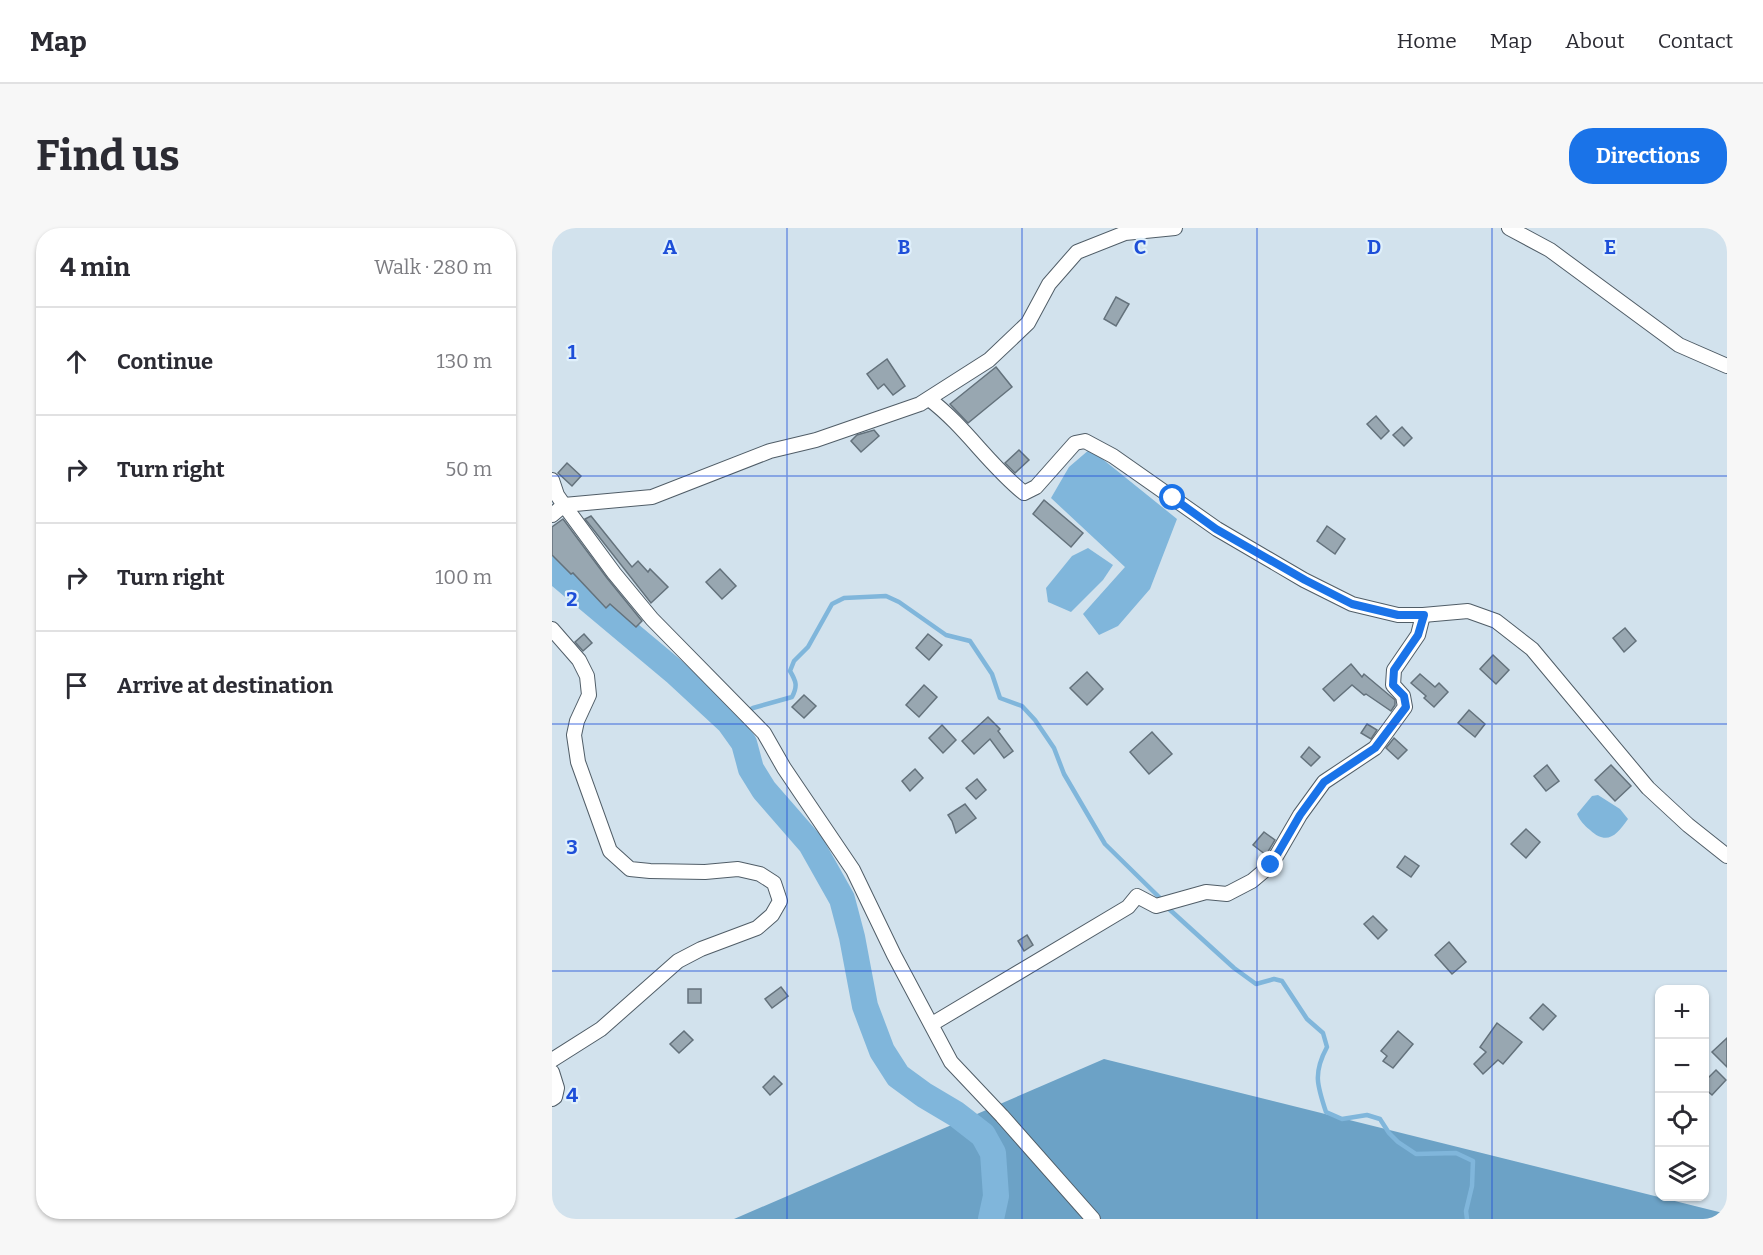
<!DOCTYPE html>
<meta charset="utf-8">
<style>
body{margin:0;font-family:Bitter,serif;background:#f7f7f7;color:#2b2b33}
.controls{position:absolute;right:18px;bottom:18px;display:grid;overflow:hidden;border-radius:12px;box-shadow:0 2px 4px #0004}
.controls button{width:54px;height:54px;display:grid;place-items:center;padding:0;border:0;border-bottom:2px solid #e1e1e2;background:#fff;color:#2b2b33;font:30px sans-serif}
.stop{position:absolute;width:18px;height:18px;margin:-14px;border:4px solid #1a73e8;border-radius:50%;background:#fff}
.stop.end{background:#1a73e8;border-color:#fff;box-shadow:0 2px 6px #0008}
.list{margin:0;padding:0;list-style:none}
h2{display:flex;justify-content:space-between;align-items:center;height:78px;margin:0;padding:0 24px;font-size:26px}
h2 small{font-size:20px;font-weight:400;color:#7c7c81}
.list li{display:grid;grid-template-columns:39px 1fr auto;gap:18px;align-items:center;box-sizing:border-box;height:108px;padding:0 24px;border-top:2px solid #e1e1e2}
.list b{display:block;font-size:22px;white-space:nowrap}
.list em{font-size:20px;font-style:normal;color:#7c7c81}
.icon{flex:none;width:33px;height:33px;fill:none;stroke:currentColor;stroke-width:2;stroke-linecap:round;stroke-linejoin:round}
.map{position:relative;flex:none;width:1175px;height:991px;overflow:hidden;border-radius:24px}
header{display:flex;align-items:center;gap:36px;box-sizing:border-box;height:84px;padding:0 30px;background:#fff;border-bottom:2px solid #e1e1e2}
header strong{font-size:28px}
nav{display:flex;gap:33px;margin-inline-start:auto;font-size:21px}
.intro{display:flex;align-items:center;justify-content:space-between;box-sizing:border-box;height:144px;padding:0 36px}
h1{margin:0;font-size:42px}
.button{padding:15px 27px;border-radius:24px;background:#1a73e8;color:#fff;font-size:21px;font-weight:700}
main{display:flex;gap:36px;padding:0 36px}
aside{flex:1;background:#fff;border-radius:24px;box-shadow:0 2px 4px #0004}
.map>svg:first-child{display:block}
.forest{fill:#6ca2c6}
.water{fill:#80b6db}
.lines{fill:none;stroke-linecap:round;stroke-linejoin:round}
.stream{stroke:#80b6db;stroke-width:4.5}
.river{stroke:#80b6db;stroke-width:26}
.building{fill:#98a7b1;stroke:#64727c;stroke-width:1.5}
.minor-casing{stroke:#505d67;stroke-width:16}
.minor{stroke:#fff;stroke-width:14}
.route{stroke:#1a73e8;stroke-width:8}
.grid{fill:none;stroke:#1d4ed8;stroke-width:1.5;stroke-opacity:0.55}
.grid-label{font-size:20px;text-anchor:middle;font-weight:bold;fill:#1d4ed8;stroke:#e0f0fb;stroke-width:4.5;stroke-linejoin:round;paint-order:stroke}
</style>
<header>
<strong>Map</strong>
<nav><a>Home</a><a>Map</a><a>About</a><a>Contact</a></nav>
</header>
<div class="intro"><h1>Find us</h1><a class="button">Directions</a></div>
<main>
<aside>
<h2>4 min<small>Walk · 280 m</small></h2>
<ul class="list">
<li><svg class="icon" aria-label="ahead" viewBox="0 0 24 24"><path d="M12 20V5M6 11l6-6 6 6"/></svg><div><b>Continue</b></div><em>130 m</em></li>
<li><svg class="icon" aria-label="right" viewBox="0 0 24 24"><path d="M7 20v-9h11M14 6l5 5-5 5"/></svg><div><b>Turn right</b></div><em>50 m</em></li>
<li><svg class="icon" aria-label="right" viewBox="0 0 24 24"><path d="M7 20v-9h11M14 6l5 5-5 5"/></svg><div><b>Turn right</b></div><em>100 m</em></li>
<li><svg class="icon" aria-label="arrive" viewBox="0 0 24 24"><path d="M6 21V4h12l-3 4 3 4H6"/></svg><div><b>Arrive at destination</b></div></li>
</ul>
</aside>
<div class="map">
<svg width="1175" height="991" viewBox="0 0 1175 991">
<rect width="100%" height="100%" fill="#d2e2ed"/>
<path class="forest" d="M 552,831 L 1175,986 L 1175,991 L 182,991 Z"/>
<g class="water">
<path d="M 538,221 L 625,291 L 598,361 L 566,398 L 547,407 L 531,386 L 573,339 L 499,270 L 517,239 Z"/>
<path d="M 536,320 L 561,337 L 551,352 L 519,384 L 496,374 L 494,360 L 520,328 Z"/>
<path d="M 1046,567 L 1068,581 L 1076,591 C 1065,607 1055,618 1038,602 C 1032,597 1028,593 1025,586 L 1040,568 Z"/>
</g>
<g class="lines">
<g class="stream">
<path d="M 177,494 L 201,480 L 240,469 C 246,458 244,453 238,443 L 242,433 L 256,419 L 280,376 L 292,370 L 334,368 L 347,374 L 394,407 L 418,413 L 440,446 L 448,470 L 470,478 L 483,492 L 502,520 L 512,546 L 553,616 L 608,670"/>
<path d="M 617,681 L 682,740 L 704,756 L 722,751 L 730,753 L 755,791 L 771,805 L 775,819 C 761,845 765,857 774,884 L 790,891 L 815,887 L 828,891 L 837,905 L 846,914 L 864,926 L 904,925 L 921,933 L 920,958 L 914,983 L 915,991"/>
</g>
<path class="river" d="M 0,341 L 123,444 L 177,494 L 192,515 L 199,541 L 212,562 L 259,616 L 290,671 L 300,709 L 313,778 L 330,823 L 346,848 L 372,867 L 404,886 L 431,907 L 441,925 L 444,968 L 439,991"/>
</g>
<g class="building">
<path d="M 564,69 L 577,76 L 564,98 L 552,91 Z"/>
<path d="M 335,131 L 353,158 L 341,167 L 332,156 L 326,161 L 315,146 Z"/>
<path d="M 444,139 L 460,159 L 416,195 L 398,176 Z"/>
<path d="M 824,188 L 837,203 L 829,211 L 815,196 Z"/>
<path d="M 850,199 L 860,210 L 852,218 L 841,207 Z"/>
<path d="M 322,202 L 327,208 L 309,224 L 299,213 L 305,207 Z"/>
<path d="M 467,222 L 477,232 L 463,245 L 453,235 Z"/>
<path d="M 15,235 L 29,248 L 20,258 L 6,245 Z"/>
<path d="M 492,272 L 531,305 L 519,319 L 481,286 Z"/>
<path d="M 39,288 L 80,339 L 86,333 L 96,344 L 98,341 L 116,359 L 99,375 L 33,291 Z"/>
<path d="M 11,291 L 55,350 L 90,393 L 84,399 L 58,376 L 54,380 L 21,345 L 19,346 L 0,327 L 0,299 Z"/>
<path d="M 775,298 L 793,311 L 783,326 L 765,313 Z"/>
<path d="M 168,341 L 184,358 L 170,371 L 154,354 Z"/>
<path d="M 1073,400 L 1084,413 L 1072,424 L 1061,410 Z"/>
<path d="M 32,406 L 40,415 L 31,423 L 23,414 Z"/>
<path d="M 376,406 L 390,417 L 377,432 L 364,420 Z"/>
<path d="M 941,427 L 957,442 L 944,456 L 928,441 Z"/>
<path d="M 799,436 L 810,449 L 812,446 L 843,472 L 843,477 L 839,483 L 814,466 L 812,467 L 800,457 L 782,473 L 771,461 Z"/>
<path d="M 535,444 L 551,461 L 535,477 L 518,460 Z"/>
<path d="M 868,446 L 883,459 L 887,455 L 896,464 L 882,479 L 872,470 L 874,468 L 859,455 Z"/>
<path d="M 372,457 L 385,469 L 367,489 L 354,477 Z"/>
<path d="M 252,467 L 264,478 L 252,490 L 240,479 Z"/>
<path d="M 917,482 L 933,496 L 923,509 L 906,495 Z"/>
<path d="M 436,489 L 448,501 L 446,503 L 461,523 L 452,530 L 438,511 L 422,526 L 410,513 Z"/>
<path d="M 815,496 L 825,502 L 819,511 L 809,505 Z"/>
<path d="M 390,497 L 404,512 L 391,525 L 377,510 Z"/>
<path d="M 600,504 L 620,526 L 597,546 L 578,524 Z"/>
<path d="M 842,510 L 855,522 L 846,531 L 834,520 Z"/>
<path d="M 757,519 L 768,529 L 759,538 L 749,529 Z"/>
<path d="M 995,537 L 1007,553 L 994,563 L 982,548 Z"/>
<path d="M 1059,537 L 1079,558 L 1063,573 L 1043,552 Z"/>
<path d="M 363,541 L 371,550 L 358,563 L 350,553 Z"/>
<path d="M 425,551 L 434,562 L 424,571 L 414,560 Z"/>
<path d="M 413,576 L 424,590 L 404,605 L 400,593 L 396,587 Z"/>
<path d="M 974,601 L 988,614 L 974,630 L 959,616 Z"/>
<path d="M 712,604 L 723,612 L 714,627 L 701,617 Z"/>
<path d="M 853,628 L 867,638 L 859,649 L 845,639 Z"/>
<path d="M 821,688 L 835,702 L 826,711 L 812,696 Z"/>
<path d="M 475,707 L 481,717 L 472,723 L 466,713 Z"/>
<path d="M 897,714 L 914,734 L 900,746 L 883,727 Z"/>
<path d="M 229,759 L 236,768 L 220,780 L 213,771 Z"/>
<rect x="136" y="761" width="13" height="14"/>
<path d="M 991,776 L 1004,788 L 991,802 L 978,790 Z"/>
<path d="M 945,795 L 970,814 L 951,836 L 946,832 L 931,846 L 922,836 L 934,824 L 928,819 Z"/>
<path d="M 132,803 L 141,812 L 127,825 L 118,816 Z"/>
<path d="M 846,803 L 861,816 L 841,840 L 831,833 L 835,828 L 829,823 Z"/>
<path d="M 1175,810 L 1175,839 L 1160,824 Z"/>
<path d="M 1164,842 L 1174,852 L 1160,867 L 1152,860 L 1152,854 Z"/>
<path d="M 222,848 L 230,856 L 218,867 L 211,859 Z"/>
</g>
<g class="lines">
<g class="minor-casing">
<g id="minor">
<path d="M 957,0 L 998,22 L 1127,117 L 1175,138"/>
<path d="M 377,171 C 413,198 437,237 472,265 L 484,259 L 523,215 L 533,213 L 561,228 L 665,301 L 752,352 L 800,376 L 846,387 L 871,387 L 916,383 L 944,393 L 980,421 L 1096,560 L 1136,597 L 1175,628"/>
<path d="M 0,252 L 5,267 L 12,277 L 62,345 L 100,391 L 212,505 L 232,540 L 301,642 L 342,727 L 399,834 L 450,888 L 541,991"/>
<path d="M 0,287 L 12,277 L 100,269 L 218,223 L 264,212 L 368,176 L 437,132 L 476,95 L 497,56 L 525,24 L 573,5 L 623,0"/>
<path d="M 0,401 L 27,432 L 35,448 L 37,467 L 25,493 L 22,507 L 26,534 L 58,623 L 78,641 L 98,643 L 153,644 L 186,641 L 208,646 L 222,655 L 228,673 L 220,687 L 205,700 L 149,721 L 126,733 L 49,801 L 0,832"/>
<path d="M 380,796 L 576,679 L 585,668 L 604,678 L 654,664 L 675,666 L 700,653 L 719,637 L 748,587 L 772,554 L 823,520 L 853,479 L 851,468 L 841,457 L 842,442 L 866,407 L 871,387"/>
<path d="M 0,844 L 5,860 L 3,869 L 0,871"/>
</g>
</g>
<use href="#minor" class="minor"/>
</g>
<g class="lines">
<path class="route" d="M 621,270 L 664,301 L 753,352 L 800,376 L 846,387 L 872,387 L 866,407 L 842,442 L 841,457 L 852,468 L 854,479 L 823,520 L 772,554 L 748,587 L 719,637"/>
</g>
<path class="grid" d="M 235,0 L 235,991M 470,0 L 470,991M 705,0 L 705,991M 940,0 L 940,991M 0,248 L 1175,248M 0,496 L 1175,496M 0,743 L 1175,743"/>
<g class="grid-label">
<text x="118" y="26">A</text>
<text x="352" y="26">B</text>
<text x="588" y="26">C</text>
<text x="822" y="26">D</text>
<text x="1058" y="26">E</text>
<text x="20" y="131">1</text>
<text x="20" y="378">2</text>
<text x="20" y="626">3</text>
<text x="20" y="874">4</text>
</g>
</svg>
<div class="controls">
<button>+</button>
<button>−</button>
<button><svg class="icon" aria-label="locate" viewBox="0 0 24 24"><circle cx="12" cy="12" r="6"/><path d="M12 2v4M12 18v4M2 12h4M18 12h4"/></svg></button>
<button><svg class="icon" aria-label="layers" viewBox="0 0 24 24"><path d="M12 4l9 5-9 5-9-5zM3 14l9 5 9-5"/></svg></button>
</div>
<div class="stop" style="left:621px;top:270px"></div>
<div class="stop end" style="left:719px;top:637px"></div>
</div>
</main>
